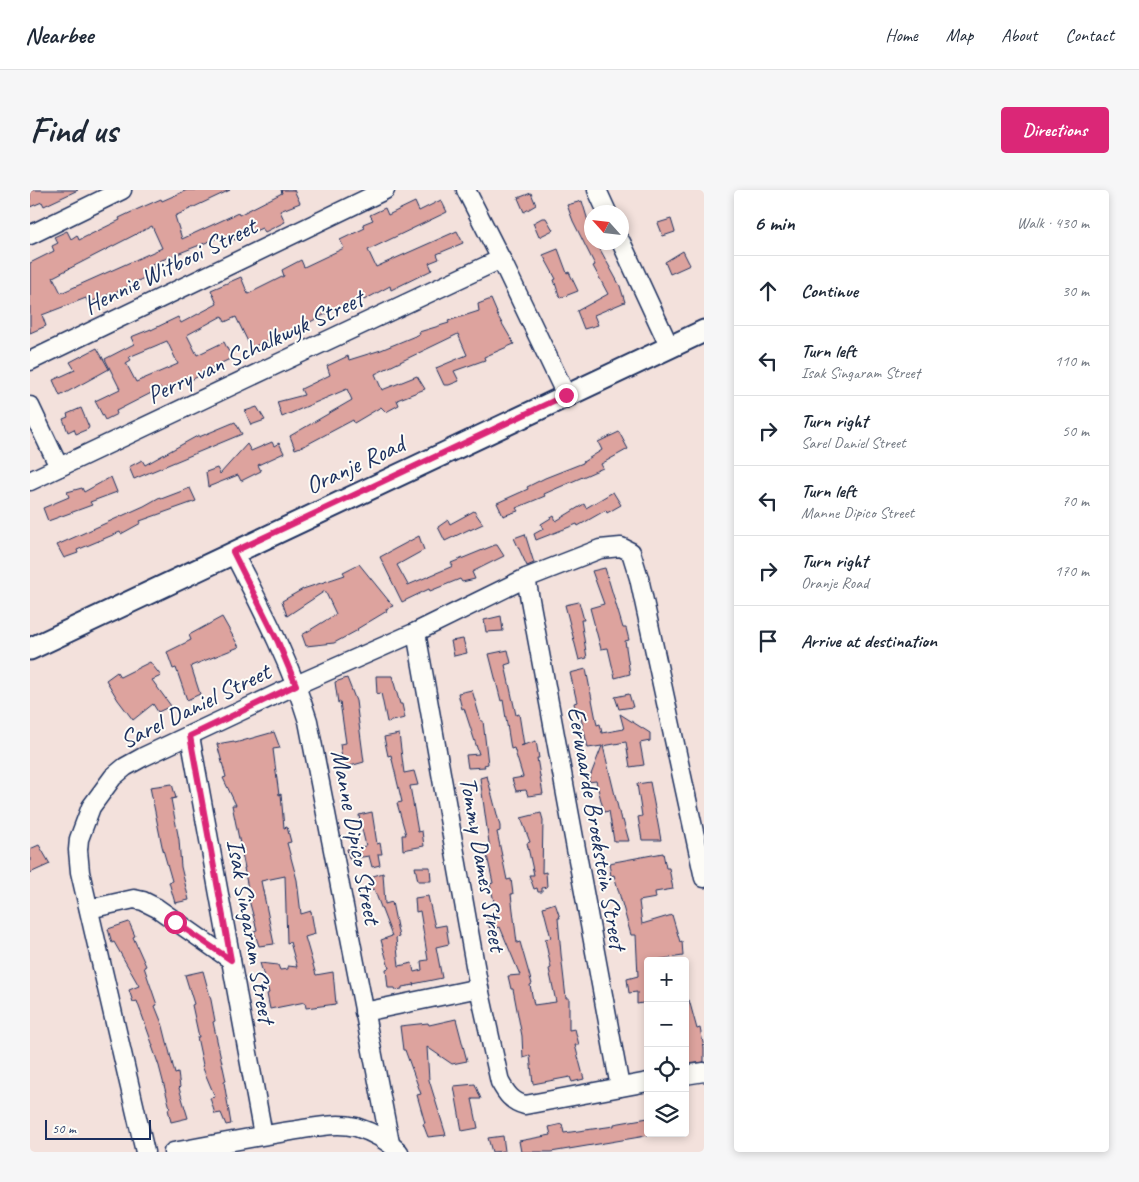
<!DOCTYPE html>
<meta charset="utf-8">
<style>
body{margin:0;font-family:Caveat,sans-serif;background:#f6f6f7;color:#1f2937}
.controls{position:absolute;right:15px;bottom:15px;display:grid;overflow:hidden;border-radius:5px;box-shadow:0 2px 8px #0003}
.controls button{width:45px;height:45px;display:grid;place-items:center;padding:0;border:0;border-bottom:1px solid #e0e1e3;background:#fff;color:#1f2937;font:25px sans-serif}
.compass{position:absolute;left:554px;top:15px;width:45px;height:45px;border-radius:50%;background:#fff;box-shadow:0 2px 8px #0003;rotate:297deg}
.scale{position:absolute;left:15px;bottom:12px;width:106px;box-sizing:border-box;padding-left:5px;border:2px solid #1b2f5e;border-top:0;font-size:14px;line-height:18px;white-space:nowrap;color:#1b2f5e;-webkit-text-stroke:4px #fdfcf7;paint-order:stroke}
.stop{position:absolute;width:15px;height:15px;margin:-11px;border:4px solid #db2777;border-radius:50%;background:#fff}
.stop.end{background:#db2777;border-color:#fff;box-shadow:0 1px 5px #0008}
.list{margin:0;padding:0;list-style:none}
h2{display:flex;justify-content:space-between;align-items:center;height:65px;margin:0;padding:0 20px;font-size:21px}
h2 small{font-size:16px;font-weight:400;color:#747a83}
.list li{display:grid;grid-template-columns:32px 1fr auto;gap:15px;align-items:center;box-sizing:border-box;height:70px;padding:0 20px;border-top:1px solid #e0e1e3}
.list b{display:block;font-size:19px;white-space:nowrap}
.list p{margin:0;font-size:16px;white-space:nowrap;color:#747a83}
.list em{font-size:16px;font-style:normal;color:#747a83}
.icon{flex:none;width:28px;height:28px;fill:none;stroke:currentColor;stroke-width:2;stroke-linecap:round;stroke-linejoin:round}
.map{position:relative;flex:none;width:674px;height:962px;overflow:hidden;border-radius:5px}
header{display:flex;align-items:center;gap:30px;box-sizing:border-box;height:70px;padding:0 25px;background:#fff;border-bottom:1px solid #e0e1e3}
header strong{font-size:24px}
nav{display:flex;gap:28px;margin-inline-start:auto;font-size:18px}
.intro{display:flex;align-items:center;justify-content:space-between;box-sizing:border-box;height:120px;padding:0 30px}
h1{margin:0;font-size:35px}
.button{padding:12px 22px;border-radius:5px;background:#db2777;color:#fff;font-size:18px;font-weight:700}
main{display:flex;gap:30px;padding:0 30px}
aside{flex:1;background:#fff;border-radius:5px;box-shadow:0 2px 8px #0003}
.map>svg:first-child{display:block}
.building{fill:#dda39e;stroke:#1b2f5e;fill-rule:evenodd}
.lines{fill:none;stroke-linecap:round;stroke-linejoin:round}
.minor-casing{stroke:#1b2f5e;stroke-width:21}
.tertiary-casing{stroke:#1b2f5e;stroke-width:25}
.minor{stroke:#fdfcf7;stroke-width:18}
.tertiary{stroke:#fdfcf7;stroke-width:21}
.route{stroke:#db2777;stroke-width:6}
.labels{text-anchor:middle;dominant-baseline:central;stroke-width:4;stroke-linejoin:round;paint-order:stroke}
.street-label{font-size:25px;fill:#1b2f5e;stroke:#fdfcf7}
</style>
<header>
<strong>Nearbee</strong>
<nav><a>Home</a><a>Map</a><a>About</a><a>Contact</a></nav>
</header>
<div class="intro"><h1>Find us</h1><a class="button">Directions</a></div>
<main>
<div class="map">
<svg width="674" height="962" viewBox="0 0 674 962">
<rect width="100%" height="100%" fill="#f3e1dc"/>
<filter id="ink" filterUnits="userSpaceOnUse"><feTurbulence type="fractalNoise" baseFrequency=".02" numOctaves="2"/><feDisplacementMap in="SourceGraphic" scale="10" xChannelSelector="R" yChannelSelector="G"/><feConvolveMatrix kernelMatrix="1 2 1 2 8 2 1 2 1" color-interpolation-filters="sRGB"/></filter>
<g filter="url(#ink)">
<g class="building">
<path d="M 0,0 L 48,0 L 14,16 L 12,12 L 0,17 Z"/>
<path d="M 157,0 L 200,0 L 145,26 L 152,49 L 208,23 L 209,25 L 252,3 L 251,0 L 264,0 L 270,13 L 250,21 L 255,32 L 235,42 L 232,38 L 204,50 L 202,45 L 197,48 L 195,45 L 122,74 L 127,84 L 114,88 L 80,105 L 80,104 L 58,113 L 56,108 L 12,125 L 16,136 L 0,143 L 0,73 L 24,61 L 22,56 L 28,53 L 24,47 L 37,41 L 41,49 L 47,45 L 49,50 L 90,30 L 89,28 L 108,19 L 131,9 L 132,11 ZM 122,36 L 132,58 L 31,103 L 23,87 Z"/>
<path d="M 501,3 L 506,15 L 494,22 L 488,8 Z"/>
<path d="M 411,10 L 417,22 L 338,60 L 346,77 L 427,41 L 433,53 L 407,64 L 409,69 L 399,73 L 402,80 L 361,100 L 360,96 L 334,110 L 332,106 L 248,148 L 247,146 L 221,158 L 206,127 L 195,132 L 192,126 L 157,145 L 167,165 L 194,152 L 202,168 L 175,181 L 175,183 L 157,192 L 156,190 L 132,200 L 131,198 L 86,221 L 87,224 L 75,230 L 65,211 L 90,199 L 75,169 L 104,154 L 101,147 L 121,139 L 121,140 L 148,127 L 151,133 L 187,114 L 181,100 L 211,87 L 218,104 L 254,86 L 252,80 L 271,70 L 274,77 L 314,58 L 310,50 L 335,38 L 333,34 L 343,30 L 340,25 L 355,18 L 358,25 L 385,12 L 389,21 ZM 137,151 L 148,174 L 106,192 L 96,173 L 101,170 L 99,167 Z"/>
<path d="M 552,11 L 562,44 L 562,52 L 566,52 L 590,96 L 595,112 L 564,125 L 568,135 L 554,139 L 547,121 L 578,104 L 563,76 L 565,75 L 543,31 L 537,15 Z"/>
<path d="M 512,28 L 516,28 L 523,40 L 509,47 L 503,33 Z"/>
<path d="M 641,29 L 645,42 L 633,46 L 628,33 Z"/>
<path d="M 528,59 L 537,83 L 539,82 L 548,101 L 530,108 L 524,90 L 526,89 L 513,65 Z"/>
<path d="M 653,61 L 660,75 L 640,84 L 635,72 Z"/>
<path d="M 461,109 L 467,123 L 466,123 L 484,154 L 454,167 L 455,170 L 424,181 L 429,191 L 419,195 L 414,195 L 406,178 L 437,165 L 428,144 L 345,184 L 352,200 L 387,186 L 395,199 L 367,210 L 369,215 L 356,222 L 351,217 L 324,233 L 323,230 L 276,255 L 265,259 L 260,246 L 322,210 L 317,199 L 252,227 L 247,212 L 274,205 L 271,199 L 300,185 L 297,176 L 318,166 L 319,170 L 351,160 L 390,144 L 389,142 L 419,133 L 418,131 L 449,121 L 448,114 Z"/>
<path d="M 67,158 L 79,179 L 30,206 L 23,190 L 45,180 L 40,172 Z"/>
<path d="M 227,217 L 235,230 L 221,235 L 215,221 Z"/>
<path d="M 51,218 L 59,237 L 58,239 L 46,244 L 44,239 L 38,242 L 33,229 L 38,227 L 37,224 Z"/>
<path d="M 205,232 L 212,244 L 104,289 L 99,277 L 112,270 L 115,275 L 169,245 L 169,247 Z"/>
<path d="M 589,242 L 598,259 L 571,274 L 573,278 L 514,304 L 515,306 L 486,318 L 488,321 L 473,326 L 467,313 L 498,299 L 497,297 L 515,288 L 553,273 L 553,272 L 572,260 L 568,252 Z"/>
<path d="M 242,252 L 244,256 L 249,253 L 254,263 L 228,275 L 231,281 L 211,291 L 208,285 L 178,297 L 176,282 L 187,278 L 190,284 L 217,254 L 221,261 Z"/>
<path d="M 81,287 L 87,302 L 60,312 L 62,315 L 18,331 L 13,318 L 39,307 L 37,302 L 52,298 L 54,302 Z"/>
<path d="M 160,298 L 166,311 L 110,331 L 111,333 L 91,344 L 90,342 L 47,360 L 48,363 L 34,368 L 27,355 L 114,316 L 130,307 L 131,309 Z"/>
<path d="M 583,302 L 591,315 L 577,323 L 576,320 L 548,336 L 547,334 L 506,350 L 504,344 L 513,339 L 511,334 L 524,326 L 526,331 L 554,314 L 556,318 Z"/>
<path d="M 444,321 L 453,334 L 440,340 L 440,339 L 415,351 L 408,337 L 418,330 L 420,334 Z"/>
<path d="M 495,344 L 504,373 L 497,376 L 484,348 Z"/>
<path d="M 389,346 L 394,360 L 367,375 L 378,395 L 423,376 L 421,373 L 465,355 L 467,355 L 474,366 L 442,382 L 445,389 L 432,392 L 430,389 L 400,401 L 399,399 L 372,412 L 350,367 Z"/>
<path d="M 329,374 L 363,416 L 356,419 L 357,421 L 327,439 L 328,440 L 304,453 L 276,456 L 272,445 L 306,424 L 295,401 L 257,426 L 252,411 L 273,399 L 315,385 L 313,382 Z"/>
<path d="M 575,378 L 593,438 L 596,438 L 599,450 L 595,451 L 600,484 L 585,488 L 578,458 L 571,459 L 560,418 L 574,414 L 562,381 Z"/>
<path d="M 549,412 L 554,430 L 551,430 L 557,468 L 549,470 L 535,415 Z"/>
<path d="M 471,426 L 473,441 L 456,442 L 454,430 Z"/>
<path d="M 192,427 L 209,457 L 161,476 L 170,504 L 157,510 L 146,478 L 143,479 L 137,462 L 161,450 L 159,445 Z"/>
<path d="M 433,449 L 437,463 L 424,466 L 421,451 Z"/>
<path d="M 478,460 L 481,473 L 475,475 L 486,525 L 489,524 L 494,555 L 490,556 L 506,551 L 509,568 L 507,568 L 513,604 L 498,606 L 496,600 L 486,601 L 482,589 L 493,587 L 484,558 L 481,559 L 473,510 L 471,511 L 459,464 Z"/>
<path d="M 120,472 L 131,486 L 122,490 L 141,516 L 128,522 L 123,514 L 103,530 L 88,510 L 76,490 L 87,482 L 90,487 Z"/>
<path d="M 556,479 L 567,535 L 570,534 L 572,543 L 594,539 L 590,524 L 620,543 L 620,551 L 610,553 L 614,575 L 600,577 L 596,552 L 573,556 L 591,630 L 593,630 L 599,651 L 584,651 L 579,621 L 574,622 L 566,591 L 558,592 L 572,556 L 558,558 L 551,528 L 547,529 L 544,513 L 547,512 L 540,483 Z"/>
<path d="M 346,486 L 362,486 L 370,514 L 372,514 L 375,528 L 357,532 L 351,503 L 347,504 Z"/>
<path d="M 317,488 L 326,511 L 334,572 L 313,578 L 310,554 L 316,553 L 310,512 L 308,513 L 305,492 Z"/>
<path d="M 442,500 L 451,531 L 453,531 L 458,574 L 454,575 L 455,577 L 438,578 L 436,565 L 449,564 L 434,518 L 432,519 L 428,503 Z"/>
<path d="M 599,504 L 603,517 L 589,519 L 585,507 Z"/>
<path d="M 244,542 L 250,558 L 243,559 L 249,605 L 251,604 L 254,638 L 257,637 L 261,652 L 257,653 L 267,690 L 271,724 L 281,721 L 285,744 L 275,747 L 286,785 L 303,782 L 306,814 L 276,818 L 275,812 L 240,819 L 237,804 L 239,803 L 230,773 L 248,775 L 250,780 L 258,779 L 258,776 L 267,777 L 260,752 L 257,753 L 255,686 L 231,691 L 244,754 L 229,756 L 224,741 L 227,740 L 219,710 L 220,709 L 214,678 L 215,678 L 202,615 L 206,615 L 193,588 L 196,587 L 187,554 L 204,551 L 205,553 Z"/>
<path d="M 369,544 L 374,583 L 384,581 L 388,595 L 380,596 L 388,642 L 392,641 L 394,656 L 373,660 L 372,645 L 376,645 L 367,613 L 372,612 L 361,565 L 358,566 L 354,547 Z"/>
<path d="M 457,586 L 470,636 L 470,641 L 467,642 L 477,690 L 481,689 L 483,704 L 481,704 L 487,753 L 490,752 L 502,794 L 500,795 L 504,815 L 526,812 L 519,779 L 521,778 L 515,749 L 521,748 L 513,717 L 525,713 L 530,728 L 528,728 L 531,764 L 536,808 L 539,808 L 539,840 L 545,839 L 549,855 L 545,855 L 554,889 L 542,892 L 540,887 L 503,894 L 500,866 L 493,868 L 492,846 L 483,799 L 481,799 L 478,786 L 490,785 L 470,737 L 460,739 L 457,728 L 467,725 L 460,694 L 463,693 L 456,661 L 460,660 L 450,588 Z"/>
<path d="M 620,592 L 631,650 L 612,650 L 608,627 L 612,626 L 607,594 Z"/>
<path d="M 142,594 L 146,608 L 141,609 L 149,650 L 151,677 L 159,710 L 145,713 L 139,692 L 142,691 L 132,656 L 120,597 Z"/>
<path d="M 342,622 L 347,654 L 350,653 L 352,664 L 348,664 L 350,675 L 342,677 L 339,666 L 319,669 L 317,659 L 336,656 L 332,639 L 331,639 L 329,625 Z"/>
<path d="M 511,623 L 513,630 L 512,683 L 516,682 L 517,697 L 512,698 L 512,702 L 508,702 L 507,698 L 504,699 L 499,685 L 504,685 L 497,653 L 500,652 L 491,628 Z"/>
<path d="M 9,655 L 20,674 L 0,683 L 0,659 Z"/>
<path d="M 633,663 L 636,678 L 639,678 L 643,699 L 625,702 L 626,708 L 609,711 L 612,734 L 642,725 L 650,752 L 652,751 L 653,766 L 618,771 L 618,812 L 607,814 L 607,802 L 599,803 L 597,789 L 608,786 L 606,745 L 601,745 L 584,685 L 581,686 L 579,673 Z"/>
<path d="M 385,677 L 400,677 L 401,691 L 388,691 Z"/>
<path d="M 353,683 L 355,714 L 362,712 L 369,747 L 366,748 L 369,776 L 382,773 L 384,782 L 392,780 L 391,771 L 398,770 L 390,721 L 386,722 L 385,708 L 398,706 L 405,737 L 416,735 L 419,754 L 406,757 L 412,788 L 383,794 L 384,795 L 372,797 L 372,799 L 366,800 L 365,798 L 358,798 L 356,779 L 359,778 L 351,750 L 362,746 L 344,699 L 341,700 L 340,687 Z"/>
<path d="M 99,732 L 105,746 L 103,747 L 116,776 L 114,777 L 127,815 L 125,816 L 133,836 L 145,884 L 148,883 L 150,897 L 149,898 L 158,928 L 141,932 L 138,919 L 140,918 L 129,876 L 122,856 L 123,856 L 107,811 L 103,812 L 99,800 L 109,796 L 84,752 L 82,753 L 78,739 Z"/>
<path d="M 173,781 L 181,810 L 185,831 L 183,832 L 196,891 L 194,892 L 201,934 L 196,935 L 191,923 L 185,924 L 180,908 L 185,907 L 172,876 L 173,875 L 167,847 L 169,847 L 162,815 L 164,814 L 155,785 Z"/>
<path d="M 655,810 L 659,810 L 667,839 L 670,838 L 674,858 L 674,872 L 657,874 L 655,860 Z"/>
<path d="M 426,829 L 437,871 L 422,874 L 397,857 L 399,890 L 416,945 L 398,947 L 393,934 L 395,933 L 387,905 L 391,904 L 375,860 L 373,860 L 370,836 L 398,833 L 399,835 Z"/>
<path d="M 445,894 L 451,909 L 442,909 L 448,938 L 432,941 L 424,896 Z"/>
<path d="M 618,928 L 618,945 L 610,947 L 521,962 L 491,962 L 489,951 L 521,945 L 519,937 L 532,934 L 534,943 L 584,936 L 584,934 Z"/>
<path d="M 473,946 L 475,961 L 462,962 L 458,948 Z"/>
</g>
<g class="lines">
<g class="minor-casing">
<g id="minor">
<path d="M 436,0 L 471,69 L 536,205"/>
<path d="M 567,0 L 577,22"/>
<path d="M 0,45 L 92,0"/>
<path d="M 591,52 L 640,158"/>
<path d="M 0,171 L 355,0"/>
<path d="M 0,216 L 29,277"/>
<path d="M 0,291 L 243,176 L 471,69"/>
<path d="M 203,362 C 231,417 260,472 278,531 L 360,953"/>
<path d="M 496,388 L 590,897"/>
<path d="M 386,442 L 449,798 L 470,892 C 476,903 482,912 495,915 L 618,892"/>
<path d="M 160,546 L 233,945"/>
<path d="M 59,719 L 104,709 L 113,711 L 127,718 L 201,770"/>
<path d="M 334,822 L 449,798"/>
<path d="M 655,885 L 674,882"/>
<path d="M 115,962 L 50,682 L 48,660 L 49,649 L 61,617 L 83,587 L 95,577 L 113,567 L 266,495 L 386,442 L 496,388 L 570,359 L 591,357 L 601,362 L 609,388 L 674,688"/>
<path d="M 143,962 C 182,955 222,947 261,941 C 282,938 305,932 326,937 C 342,942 358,951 369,962"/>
</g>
</g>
<g class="tertiary-casing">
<path id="tertiary" d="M 0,459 L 674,141"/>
</g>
<use href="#minor" class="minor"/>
<use href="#tertiary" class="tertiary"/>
</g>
</g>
<g class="lines" filter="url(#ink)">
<path class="route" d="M 145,732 L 201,770 L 160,546 L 266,495 L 248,452 L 203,362 L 536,205"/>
</g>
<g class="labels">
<g class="street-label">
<text transform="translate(140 76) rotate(-26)">Hennie Witbooi Street</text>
<text transform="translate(225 157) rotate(-25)">Perry van Schalkwyk Street</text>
<text transform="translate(325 275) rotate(-25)">Oranje Road</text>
<text transform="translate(165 516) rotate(-26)">Sarel Daniel Street</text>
<text transform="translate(567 638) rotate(80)">Eerwaarde Broekstein Street</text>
<text transform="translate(326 647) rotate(79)">Manne Dipico Street</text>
<text transform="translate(453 674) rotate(80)">Tommy Dames Street</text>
<text transform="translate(221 741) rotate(80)">Isak Singaram Street</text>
</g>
</g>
</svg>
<div class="controls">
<button>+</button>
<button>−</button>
<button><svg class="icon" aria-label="locate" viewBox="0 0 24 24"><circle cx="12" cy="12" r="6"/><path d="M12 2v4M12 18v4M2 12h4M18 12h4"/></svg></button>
<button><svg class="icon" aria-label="layers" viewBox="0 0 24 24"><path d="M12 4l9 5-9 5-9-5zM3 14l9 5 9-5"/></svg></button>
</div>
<svg class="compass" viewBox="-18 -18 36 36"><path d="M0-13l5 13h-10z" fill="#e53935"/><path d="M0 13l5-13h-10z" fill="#747a83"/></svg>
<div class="scale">50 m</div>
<div class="stop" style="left:145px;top:732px"></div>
<div class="stop end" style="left:536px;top:205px"></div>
</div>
<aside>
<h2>6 min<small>Walk · 430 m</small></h2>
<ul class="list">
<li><svg class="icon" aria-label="ahead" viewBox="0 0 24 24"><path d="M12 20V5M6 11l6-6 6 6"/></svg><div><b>Continue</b></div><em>30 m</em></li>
<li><svg class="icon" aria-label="left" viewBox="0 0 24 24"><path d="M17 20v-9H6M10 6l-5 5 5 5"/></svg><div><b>Turn left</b><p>Isak Singaram Street</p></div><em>110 m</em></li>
<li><svg class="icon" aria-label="right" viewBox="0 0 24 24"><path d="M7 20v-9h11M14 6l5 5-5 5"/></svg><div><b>Turn right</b><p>Sarel Daniel Street</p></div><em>50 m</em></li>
<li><svg class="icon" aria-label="left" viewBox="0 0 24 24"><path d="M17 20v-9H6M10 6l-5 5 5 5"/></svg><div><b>Turn left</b><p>Manne Dipico Street</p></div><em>70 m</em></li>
<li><svg class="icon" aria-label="right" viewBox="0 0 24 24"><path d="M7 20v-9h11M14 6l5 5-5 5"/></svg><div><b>Turn right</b><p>Oranje Road</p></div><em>170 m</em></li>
<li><svg class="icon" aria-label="arrive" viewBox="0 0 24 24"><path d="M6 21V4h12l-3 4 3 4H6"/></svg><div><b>Arrive at destination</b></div></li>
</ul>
</aside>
</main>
